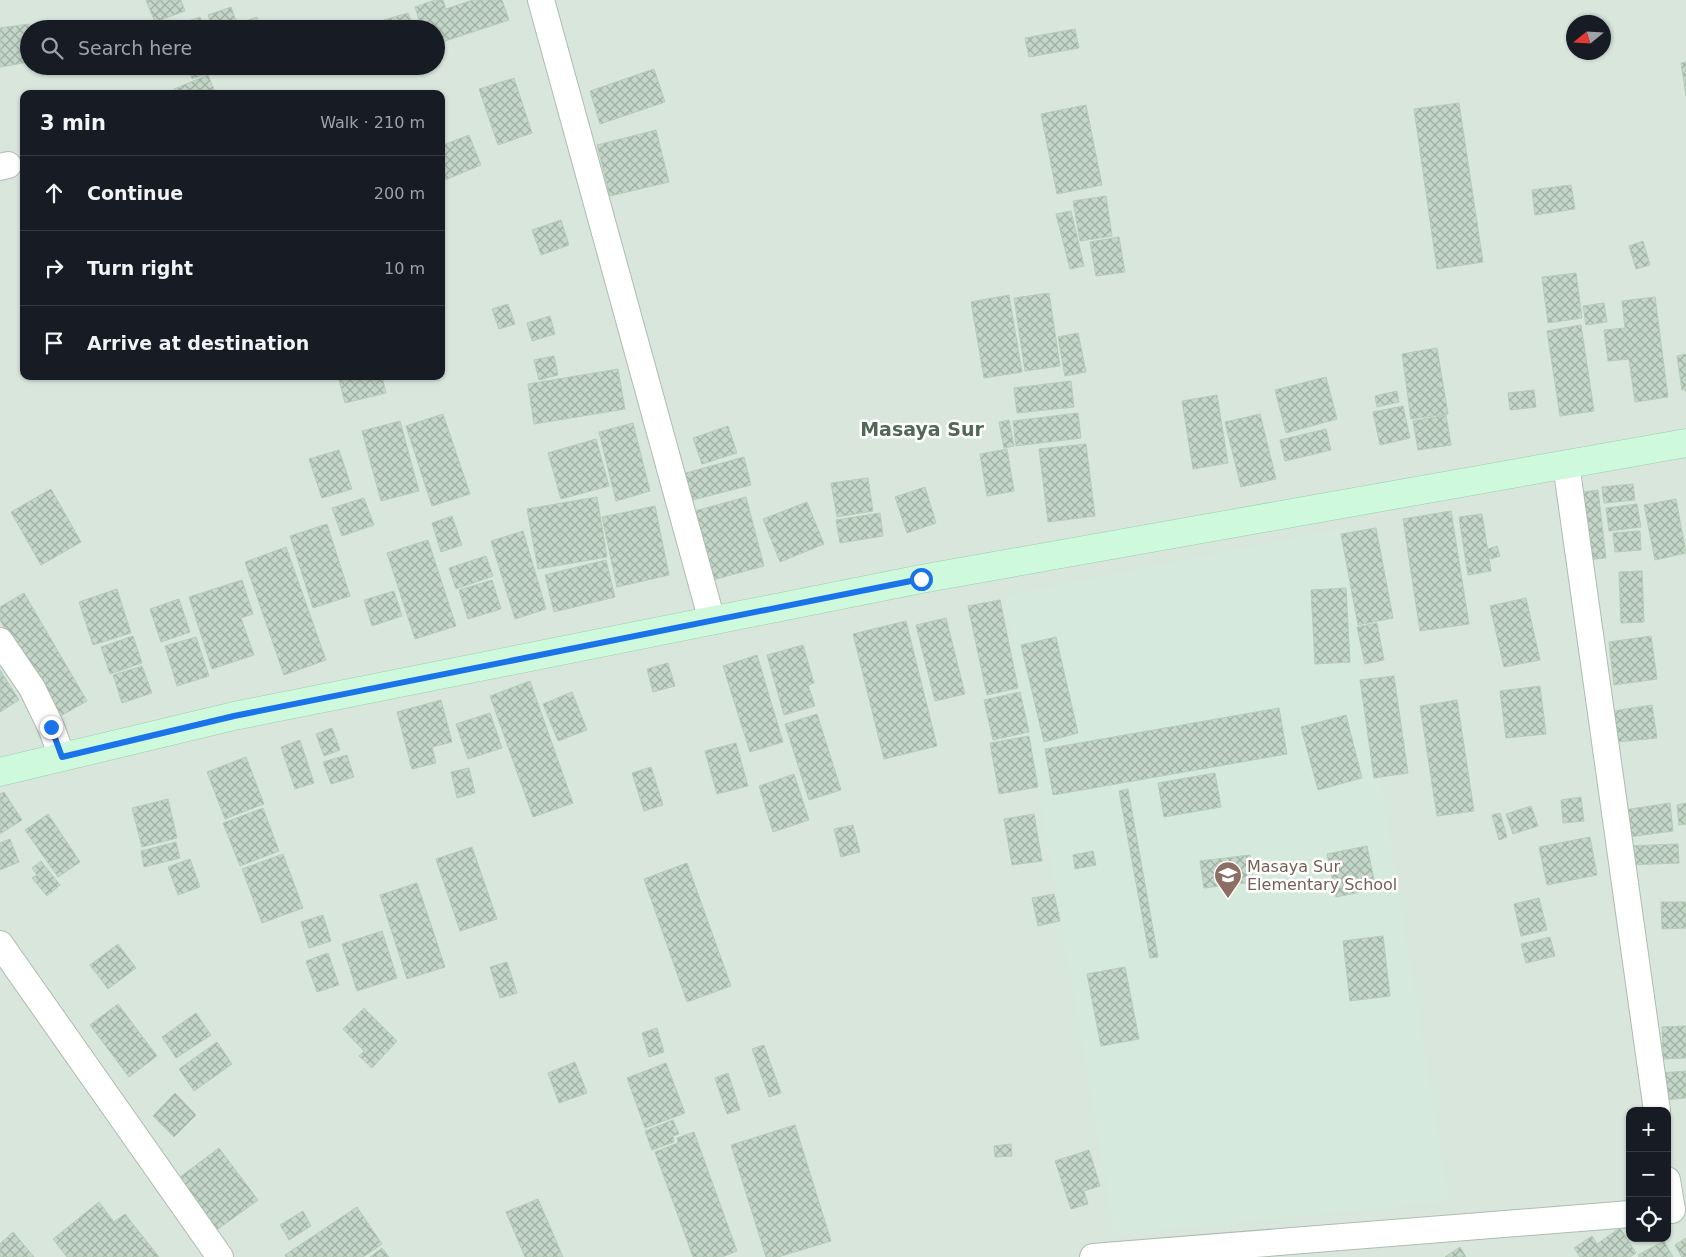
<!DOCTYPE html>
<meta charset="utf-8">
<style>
body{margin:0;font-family:"DejaVu Sans",sans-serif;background:#20242c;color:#f1f3f6}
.controls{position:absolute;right:15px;bottom:15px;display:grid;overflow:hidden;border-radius:10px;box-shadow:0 1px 4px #0004}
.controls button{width:45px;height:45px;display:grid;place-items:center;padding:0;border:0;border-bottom:1px solid #363941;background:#171b24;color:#f1f3f6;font:25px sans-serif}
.compass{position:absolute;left:1566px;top:15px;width:45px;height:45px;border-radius:50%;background:#171b24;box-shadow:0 1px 4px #0004;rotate:252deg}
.stop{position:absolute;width:15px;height:15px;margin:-11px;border:4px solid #1a73e8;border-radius:50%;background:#fff}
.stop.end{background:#1a73e8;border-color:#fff;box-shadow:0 1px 5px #0008}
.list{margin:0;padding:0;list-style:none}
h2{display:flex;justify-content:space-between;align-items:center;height:65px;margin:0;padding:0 20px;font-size:21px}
h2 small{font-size:16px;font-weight:400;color:#9ea1a6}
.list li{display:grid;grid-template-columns:32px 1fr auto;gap:15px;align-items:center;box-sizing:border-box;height:75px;padding:0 20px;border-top:1px solid #363941}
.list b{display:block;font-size:19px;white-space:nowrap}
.list em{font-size:16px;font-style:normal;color:#9ea1a6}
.icon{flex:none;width:28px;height:28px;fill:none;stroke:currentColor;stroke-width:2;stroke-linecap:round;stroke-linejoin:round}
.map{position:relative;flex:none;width:1686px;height:1257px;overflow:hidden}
.search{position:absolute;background:#171b24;box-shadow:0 1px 4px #0004;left:20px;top:20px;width:425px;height:55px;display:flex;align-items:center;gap:12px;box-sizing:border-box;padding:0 18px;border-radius:28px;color:#9ea1a6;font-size:19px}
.panel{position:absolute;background:#171b24;box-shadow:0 1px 4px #0004;left:20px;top:90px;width:425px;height:290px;border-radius:10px}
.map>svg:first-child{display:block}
.residential{fill:#d8e6dc;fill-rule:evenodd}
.education{fill:#d5eadc}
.building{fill:url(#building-cross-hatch);stroke:#b4cdb9}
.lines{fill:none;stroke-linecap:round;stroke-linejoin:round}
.minor-casing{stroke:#adbdb1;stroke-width:28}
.secondary-casing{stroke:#9ecead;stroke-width:29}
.minor{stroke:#fff;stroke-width:26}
.secondary{stroke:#cef9dc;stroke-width:28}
.route{stroke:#1a73e8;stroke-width:6}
.labels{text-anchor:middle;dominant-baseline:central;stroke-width:5;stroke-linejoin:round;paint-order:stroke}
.education-label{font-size:16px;fill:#785e54;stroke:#fff;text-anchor:start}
.quarter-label{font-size:19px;font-weight:bold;fill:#516855;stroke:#fff}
</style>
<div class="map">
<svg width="1686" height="1257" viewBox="0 0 1686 1257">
<defs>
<pattern id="building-cross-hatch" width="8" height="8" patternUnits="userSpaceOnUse" patternTransform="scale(1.25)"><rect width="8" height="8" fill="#c3d6c7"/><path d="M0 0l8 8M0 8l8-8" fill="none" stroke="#9fafa3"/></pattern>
</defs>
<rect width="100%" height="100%" fill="#eaf3ec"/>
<path class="residential" d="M 0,0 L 1686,0 L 1686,1257 L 0,1257 ZM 1574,22 L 1604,22 L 1604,52 L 1574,52 ZM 29,29 L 436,29 L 436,66 L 29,66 ZM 24,94 L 441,94 L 441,376 L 24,376 ZM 1630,1111 L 1667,1111 L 1667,1238 L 1630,1238 Z"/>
<path class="education" d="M 1339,529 L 1449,1201 L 1115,1235 L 1005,596 Z"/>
<g class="building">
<path d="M 146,0 L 181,0 L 185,11 L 155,22 Z"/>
<path d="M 435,0 L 443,0 L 446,9 L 473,0 L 502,0 L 509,20 L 436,44 L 436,29 L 422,29 L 415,7 Z"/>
<path d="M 231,7 L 237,24 L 257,17 L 261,29 L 213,29 L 208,15 Z"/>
<path d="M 408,13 L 413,27 L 408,29 L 387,29 L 384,20 Z"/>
<path d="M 200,17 L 204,29 L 174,29 L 173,26 Z"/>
<path d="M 29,24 L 29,62 L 0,67 L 0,28 Z"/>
<path d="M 1075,29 L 1079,48 L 1029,57 L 1025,38 Z"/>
<path d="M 1686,62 L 1686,96 L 1681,63 Z"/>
<path d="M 187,66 L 218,66 L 219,69 L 192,79 Z"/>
<path d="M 245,66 L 264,66 L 247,72 Z"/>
<path d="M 654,69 L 665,102 L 600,124 L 590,91 Z"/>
<path d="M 208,75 L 216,94 L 175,94 L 174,89 Z"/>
<path d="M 514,78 L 532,133 L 498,145 L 479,89 Z"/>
<path d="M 1459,103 L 1483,262 L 1437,269 L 1414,109 Z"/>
<path d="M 1086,105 L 1102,185 L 1057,194 L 1041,114 Z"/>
<path d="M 656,130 L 669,182 L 610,196 L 597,145 Z"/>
<path d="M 469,135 L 481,165 L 445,180 L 441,171 L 441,146 Z"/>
<path d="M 1571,185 L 1575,209 L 1535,215 L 1532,190 Z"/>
<path d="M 1106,196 L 1112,236 L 1080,241 L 1073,201 Z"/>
<path d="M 1071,211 L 1084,266 L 1070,269 L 1056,214 Z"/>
<path d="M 561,220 L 569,245 L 541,255 L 532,230 Z"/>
<path d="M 1119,237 L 1125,272 L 1096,276 L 1090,242 Z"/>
<path d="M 1643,241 L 1650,265 L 1636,269 L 1629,246 Z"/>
<path d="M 1576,273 L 1582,318 L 1548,323 L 1542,277 Z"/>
<path d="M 1049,293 L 1060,366 L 1025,371 L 1014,298 Z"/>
<path d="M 1009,295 L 1022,372 L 984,378 L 971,302 Z"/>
<path d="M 1655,297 L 1668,397 L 1635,402 L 1629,359 L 1608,361 L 1604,330 L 1625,328 L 1622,301 Z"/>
<path d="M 1604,303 L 1607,322 L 1586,325 L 1583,306 Z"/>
<path d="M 508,304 L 515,324 L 499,329 L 492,309 Z"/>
<path d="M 550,316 L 555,334 L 532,341 L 527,323 Z"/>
<path d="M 1581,325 L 1594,411 L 1560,416 L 1547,331 Z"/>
<path d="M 1078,333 L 1086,372 L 1065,376 L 1058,337 Z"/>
<path d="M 1437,348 L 1448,414 L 1411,419 L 1402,354 Z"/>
<path d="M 1686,354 L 1686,390 L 1682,390 L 1677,356 Z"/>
<path d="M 554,356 L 558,375 L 539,380 L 534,360 Z"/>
<path d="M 618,369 L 625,409 L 534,424 L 528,384 Z"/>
<path d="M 338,376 L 382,376 L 386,393 L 345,403 Z"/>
<path d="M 1326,377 L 1337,419 L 1286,433 L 1275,390 Z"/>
<path d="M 1071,381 L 1074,407 L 1017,413 L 1014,388 Z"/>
<path d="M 1534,390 L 1536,407 L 1510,410 L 1508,393 Z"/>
<path d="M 1397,391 L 1399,402 L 1377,407 L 1375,396 Z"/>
<path d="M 1217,395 L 1228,463 L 1193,469 L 1182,401 Z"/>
<path d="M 1403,406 L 1410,438 L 1380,445 L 1373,412 Z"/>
<path d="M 1078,413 L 1081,438 L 1016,446 L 1013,421 Z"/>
<path d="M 443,414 L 470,494 L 432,506 L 406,426 Z"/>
<path d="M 1260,414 L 1276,479 L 1241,487 L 1225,422 Z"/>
<path d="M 1446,415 L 1451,445 L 1418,450 L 1413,421 Z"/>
<path d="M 1009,420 L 1014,446 L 1004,448 L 999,422 Z"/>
<path d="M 400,421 L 419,491 L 381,501 L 362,431 Z"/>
<path d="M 633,423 L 650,491 L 616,501 L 599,432 Z"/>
<path d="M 728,426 L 737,453 L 702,464 L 693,438 Z"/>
<path d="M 1326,429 L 1331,450 L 1285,461 L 1280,440 Z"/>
<path d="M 596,439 L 609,486 L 561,499 L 548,453 Z"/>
<path d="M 1086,444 L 1095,516 L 1048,522 L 1039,449 Z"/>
<path d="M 1007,449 L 1014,491 L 987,496 L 980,454 Z"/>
<path d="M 339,450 L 352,489 L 322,498 L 309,459 Z"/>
<path d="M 744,457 L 751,485 L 689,501 L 682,474 Z"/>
<path d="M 868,478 L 873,511 L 837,517 L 831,483 Z"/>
<path d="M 1633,484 L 1635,500 L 1604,503 L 1602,487 Z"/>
<path d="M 925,487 L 936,523 L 907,533 L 895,497 Z"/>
<path d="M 51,489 L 81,542 L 41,565 L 11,512 Z"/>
<path d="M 1598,490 L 1606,558 L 1584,560 L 1576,493 Z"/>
<path d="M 597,497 L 607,557 L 538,569 L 527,509 Z"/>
<path d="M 746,497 L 764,566 L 709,581 L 691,512 Z"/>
<path d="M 364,498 L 374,525 L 342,536 L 332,508 Z"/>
<path d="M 1676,499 L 1686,553 L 1655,560 L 1644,505 Z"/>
<path d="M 807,502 L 824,544 L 780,562 L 763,519 Z"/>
<path d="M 1637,504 L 1641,527 L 1609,531 L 1606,508 Z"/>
<path d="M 655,506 L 669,575 L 617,587 L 602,517 Z"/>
<path d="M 1451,511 L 1469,624 L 1420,631 L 1403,519 Z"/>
<path d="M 880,513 L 883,536 L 840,543 L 836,520 Z"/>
<path d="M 1482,514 L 1491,571 L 1468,575 L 1459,517 Z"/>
<path d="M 452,516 L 462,545 L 441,552 L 432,523 Z"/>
<path d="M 327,524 L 350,596 L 313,608 L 290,536 Z"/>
<path d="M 1376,528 L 1393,618 L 1358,625 L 1341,534 Z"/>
<path d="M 523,531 L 546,609 L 515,619 L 491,541 Z"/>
<path d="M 1640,531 L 1641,550 L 1615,552 L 1613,533 Z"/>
<path d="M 428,540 L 456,626 L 415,639 L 387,553 Z"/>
<path d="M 1497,546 L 1500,556 L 1491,559 L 1488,549 Z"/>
<path d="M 286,547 L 326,660 L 284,675 L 245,562 Z"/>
<path d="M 486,556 L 493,576 L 456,589 L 449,568 Z"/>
<path d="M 606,560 L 615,597 L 554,612 L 545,575 Z"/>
<path d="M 1642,571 L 1644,622 L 1621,623 L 1619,572 Z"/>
<path d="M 242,580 L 253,614 L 241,618 L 254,655 L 212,669 L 189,597 Z"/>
<path d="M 492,580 L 501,609 L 468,619 L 459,590 Z"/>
<path d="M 1346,588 L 1350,662 L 1315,664 L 1311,590 Z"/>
<path d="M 117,589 L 131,633 L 93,645 L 79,602 Z"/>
<path d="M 394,591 L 402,616 L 372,626 L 364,600 Z"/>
<path d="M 24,593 L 87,701 L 57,718 L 0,620 L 0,607 Z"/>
<path d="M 1526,598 L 1540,660 L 1504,667 L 1490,606 Z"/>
<path d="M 179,599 L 190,632 L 161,642 L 150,609 Z"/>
<path d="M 1000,600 L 1018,688 L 987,695 L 968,606 Z"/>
<path d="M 946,618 L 965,694 L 935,701 L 916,625 Z"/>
<path d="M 906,621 L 937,746 L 884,759 L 853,634 Z"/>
<path d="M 1377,623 L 1384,660 L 1365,664 L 1357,627 Z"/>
<path d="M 133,636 L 142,663 L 110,674 L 101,647 Z"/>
<path d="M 1651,636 L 1657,679 L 1614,685 L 1609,642 Z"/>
<path d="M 196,637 L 209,676 L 177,686 L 165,646 Z"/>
<path d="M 1056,637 L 1078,733 L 1044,742 L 1021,645 Z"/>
<path d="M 803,645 L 814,683 L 808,685 L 815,706 L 784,715 L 767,655 Z"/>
<path d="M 757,655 L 783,742 L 750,752 L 723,666 Z"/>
<path d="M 668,663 L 675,686 L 653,692 L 647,669 Z"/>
<path d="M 142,666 L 152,693 L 122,703 L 113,675 Z"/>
<path d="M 0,670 L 19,700 L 0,712 Z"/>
<path d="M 1394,676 L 1408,773 L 1374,778 L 1360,680 Z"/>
<path d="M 530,681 L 573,803 L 533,817 L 490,696 Z"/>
<path d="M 1540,686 L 1546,734 L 1506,738 L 1500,691 Z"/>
<path d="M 572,692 L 587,730 L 558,741 L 543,704 Z"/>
<path d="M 1020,692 L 1029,732 L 993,740 L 984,700 Z"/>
<path d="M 441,700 L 452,742 L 432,747 L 436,763 L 412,769 L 397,712 Z"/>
<path d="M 1457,700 L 1474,811 L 1437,816 L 1420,706 Z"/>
<path d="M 1652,705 L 1657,738 L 1617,742 L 1613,711 Z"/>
<path d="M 1279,708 L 1287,754 L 1053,795 L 1045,749 Z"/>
<path d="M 490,713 L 502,748 L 468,759 L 456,724 Z"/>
<path d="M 817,714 L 841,790 L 809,800 L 785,724 Z"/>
<path d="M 1346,715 L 1362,778 L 1318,790 L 1301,727 Z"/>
<path d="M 332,728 L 340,750 L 324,756 L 316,734 Z"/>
<path d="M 1029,736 L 1038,787 L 999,794 L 990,743 Z"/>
<path d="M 300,740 L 314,783 L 295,789 L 281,747 Z"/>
<path d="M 736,743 L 748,786 L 717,794 L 705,751 Z"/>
<path d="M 347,755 L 354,777 L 331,784 L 323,762 Z"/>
<path d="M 246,757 L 264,804 L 225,819 L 207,772 Z"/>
<path d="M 651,767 L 663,805 L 644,811 L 632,773 Z"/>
<path d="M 469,768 L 475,793 L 457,798 L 451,772 Z"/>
<path d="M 1215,773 L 1221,807 L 1164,817 L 1158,783 Z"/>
<path d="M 794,774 L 809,820 L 773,832 L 759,786 Z"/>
<path d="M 1128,789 L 1158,957 L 1150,958 L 1119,791 Z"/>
<path d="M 4,792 L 22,820 L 0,834 L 0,794 Z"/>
<path d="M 1581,797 L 1584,821 L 1563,823 L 1561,800 Z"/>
<path d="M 168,799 L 177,838 L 142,847 L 132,808 Z"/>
<path d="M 1670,803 L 1673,831 L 1621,838 L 1617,811 Z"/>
<path d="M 1686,803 L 1686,824 L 1679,825 L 1677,805 Z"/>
<path d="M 1531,806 L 1538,826 L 1513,834 L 1506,814 Z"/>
<path d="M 263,808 L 279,851 L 240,866 L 223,823 Z"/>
<path d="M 1500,813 L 1507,837 L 1499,840 L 1492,815 Z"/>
<path d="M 48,814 L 80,862 L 58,877 L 25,830 Z"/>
<path d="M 1034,814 L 1042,861 L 1012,865 L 1004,819 Z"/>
<path d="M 853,825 L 860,852 L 841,857 L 834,829 Z"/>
<path d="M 1590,837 L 1597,875 L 1547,885 L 1539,847 Z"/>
<path d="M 10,839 L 19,862 L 0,870 L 0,843 Z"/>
<path d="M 176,842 L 180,858 L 144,867 L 141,851 Z"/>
<path d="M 1678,844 L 1679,863 L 1628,865 L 1628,846 Z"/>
<path d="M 1367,846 L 1376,889 L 1336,897 L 1327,854 Z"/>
<path d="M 472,847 L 497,919 L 460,931 L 436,859 Z"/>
<path d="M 1093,851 L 1096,865 L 1075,869 L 1073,855 Z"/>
<path d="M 283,854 L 303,908 L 262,923 L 242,869 Z"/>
<path d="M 1250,855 L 1253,882 L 1204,888 L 1200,861 Z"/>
<path d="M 190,859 L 200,887 L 178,895 L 168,867 Z"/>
<path d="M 41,861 L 60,885 L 47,896 L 32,878 L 37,875 L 32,868 Z"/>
<path d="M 687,863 L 731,986 L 687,1002 L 644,879 Z"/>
<path d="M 417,883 L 445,967 L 407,979 L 380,895 Z"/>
<path d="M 1054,894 L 1060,921 L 1038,926 L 1032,898 Z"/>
<path d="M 1539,898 L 1547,930 L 1521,936 L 1514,904 Z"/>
<path d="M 1661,902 L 1686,902 L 1686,928 L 1662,929 Z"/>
<path d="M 323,915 L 331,941 L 309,948 L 301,922 Z"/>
<path d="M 382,931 L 397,978 L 357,991 L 342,944 Z"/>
<path d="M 1383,936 L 1390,996 L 1350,1001 L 1343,941 Z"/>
<path d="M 1550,937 L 1555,956 L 1526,963 L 1521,944 Z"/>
<path d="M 118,944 L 136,968 L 108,989 L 90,965 Z"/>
<path d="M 328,953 L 339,985 L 317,992 L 306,961 Z"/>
<path d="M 507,962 L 517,993 L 500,998 L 490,967 Z"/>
<path d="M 1125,967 L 1139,1039 L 1101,1046 L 1087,974 Z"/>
<path d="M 118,1004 L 157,1056 L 129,1077 L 90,1025 Z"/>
<path d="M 364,1008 L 397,1041 L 372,1068 L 359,1056 L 364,1051 L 343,1029 Z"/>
<path d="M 196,1013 L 211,1035 L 176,1058 L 162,1037 Z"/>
<path d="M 1686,1026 L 1686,1058 L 1663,1059 L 1662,1027 Z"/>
<path d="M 657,1028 L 664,1052 L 649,1057 L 642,1033 Z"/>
<path d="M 217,1042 L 232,1064 L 194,1091 L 179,1069 Z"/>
<path d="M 764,1045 L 781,1093 L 769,1097 L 752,1049 Z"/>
<path d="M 575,1062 L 587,1093 L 559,1103 L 548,1073 Z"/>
<path d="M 666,1063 L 685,1113 L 645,1128 L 627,1078 Z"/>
<path d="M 1686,1071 L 1686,1098 L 1663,1100 L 1660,1073 Z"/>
<path d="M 728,1073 L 740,1110 L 727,1114 L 715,1078 Z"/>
<path d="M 175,1093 L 196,1115 L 174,1137 L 153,1116 Z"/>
<path d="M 673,1120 L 679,1134 L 673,1136 L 674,1142 L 652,1150 L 645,1131 Z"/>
<path d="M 795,1125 L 831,1241 L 778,1257 L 766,1257 L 731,1145 Z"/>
<path d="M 694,1132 L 737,1251 L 722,1257 L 693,1257 L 655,1152 L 678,1143 L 677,1138 Z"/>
<path d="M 1011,1144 L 1012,1156 L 995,1157 L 994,1146 Z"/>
<path d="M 219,1148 L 258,1200 L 214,1232 L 176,1180 Z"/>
<path d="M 1089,1150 L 1100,1186 L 1084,1191 L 1088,1204 L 1071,1209 L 1055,1161 Z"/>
<path d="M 538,1199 L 563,1257 L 525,1257 L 506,1212 Z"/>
<path d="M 99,1202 L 114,1222 L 125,1214 L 159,1257 L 67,1257 L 53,1239 Z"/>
<path d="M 357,1207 L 382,1244 L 363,1257 L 286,1257 L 285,1255 Z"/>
<path d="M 303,1211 L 311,1226 L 289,1240 L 280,1225 Z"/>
<path d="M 1620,1228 L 1636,1253 L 1630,1257 L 1580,1257 L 1574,1248 L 1592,1236 L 1597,1244 Z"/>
<path d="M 13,1232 L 34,1257 L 0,1257 L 0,1244 Z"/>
<path d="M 1686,1238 L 1686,1257 L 1682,1257 L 1675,1245 Z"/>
<path d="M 1664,1241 L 1673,1257 L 1639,1257 L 1638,1255 Z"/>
<path d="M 1460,1247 L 1466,1257 L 1445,1257 Z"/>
<path d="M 382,1248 L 389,1257 L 370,1257 Z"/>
</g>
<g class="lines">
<g class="minor-casing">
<g id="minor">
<path d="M 541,0 L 712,621"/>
<path d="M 0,167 L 8,165"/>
<path d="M 1566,464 L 1657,1111"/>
<path d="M 0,641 L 32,688 L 51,727 L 62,757"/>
<path d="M 0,944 L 220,1257"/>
<path d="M 1667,1180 L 1672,1210"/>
<path d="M 1093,1257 L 1630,1214"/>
</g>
</g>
<g class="secondary-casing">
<path id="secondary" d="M 0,772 L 234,716 L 921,579 L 1686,443"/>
</g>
<use href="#minor" class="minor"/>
<use href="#secondary" class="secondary"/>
</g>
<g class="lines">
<path class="route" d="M 51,727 L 62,757 L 234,716 L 921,579"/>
</g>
<defs>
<g id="school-pin" transform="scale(1.4375)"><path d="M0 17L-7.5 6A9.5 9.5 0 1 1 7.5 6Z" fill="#8d6e63" stroke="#fff"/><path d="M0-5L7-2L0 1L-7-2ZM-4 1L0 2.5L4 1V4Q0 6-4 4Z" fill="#fff"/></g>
</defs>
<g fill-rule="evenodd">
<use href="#school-pin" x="1228" y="875"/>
</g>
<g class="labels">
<g class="education-label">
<text x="1247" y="866">Masaya Sur<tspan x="1247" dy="18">Elementary School</tspan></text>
</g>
<g class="quarter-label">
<text x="922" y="429">Masaya Sur</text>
</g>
</g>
</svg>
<div class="controls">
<button>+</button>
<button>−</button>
<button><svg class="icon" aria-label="locate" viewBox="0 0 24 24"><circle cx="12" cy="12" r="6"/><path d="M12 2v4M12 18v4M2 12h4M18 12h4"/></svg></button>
</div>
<svg class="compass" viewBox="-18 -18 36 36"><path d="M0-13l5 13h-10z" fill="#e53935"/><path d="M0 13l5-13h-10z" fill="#9ea1a6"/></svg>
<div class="stop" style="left:921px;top:579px"></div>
<div class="stop end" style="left:51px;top:727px"></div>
<div class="search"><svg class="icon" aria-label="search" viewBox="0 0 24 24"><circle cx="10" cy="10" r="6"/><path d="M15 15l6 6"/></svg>Search here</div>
<section class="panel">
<h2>3 min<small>Walk · 210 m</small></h2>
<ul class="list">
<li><svg class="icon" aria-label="ahead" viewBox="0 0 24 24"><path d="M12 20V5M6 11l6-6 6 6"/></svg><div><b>Continue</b></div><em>200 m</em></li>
<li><svg class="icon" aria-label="right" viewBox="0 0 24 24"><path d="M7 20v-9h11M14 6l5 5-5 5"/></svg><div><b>Turn right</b></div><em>10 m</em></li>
<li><svg class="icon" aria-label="arrive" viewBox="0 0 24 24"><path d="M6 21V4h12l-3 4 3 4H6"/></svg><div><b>Arrive at destination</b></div></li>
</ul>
</section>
</div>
